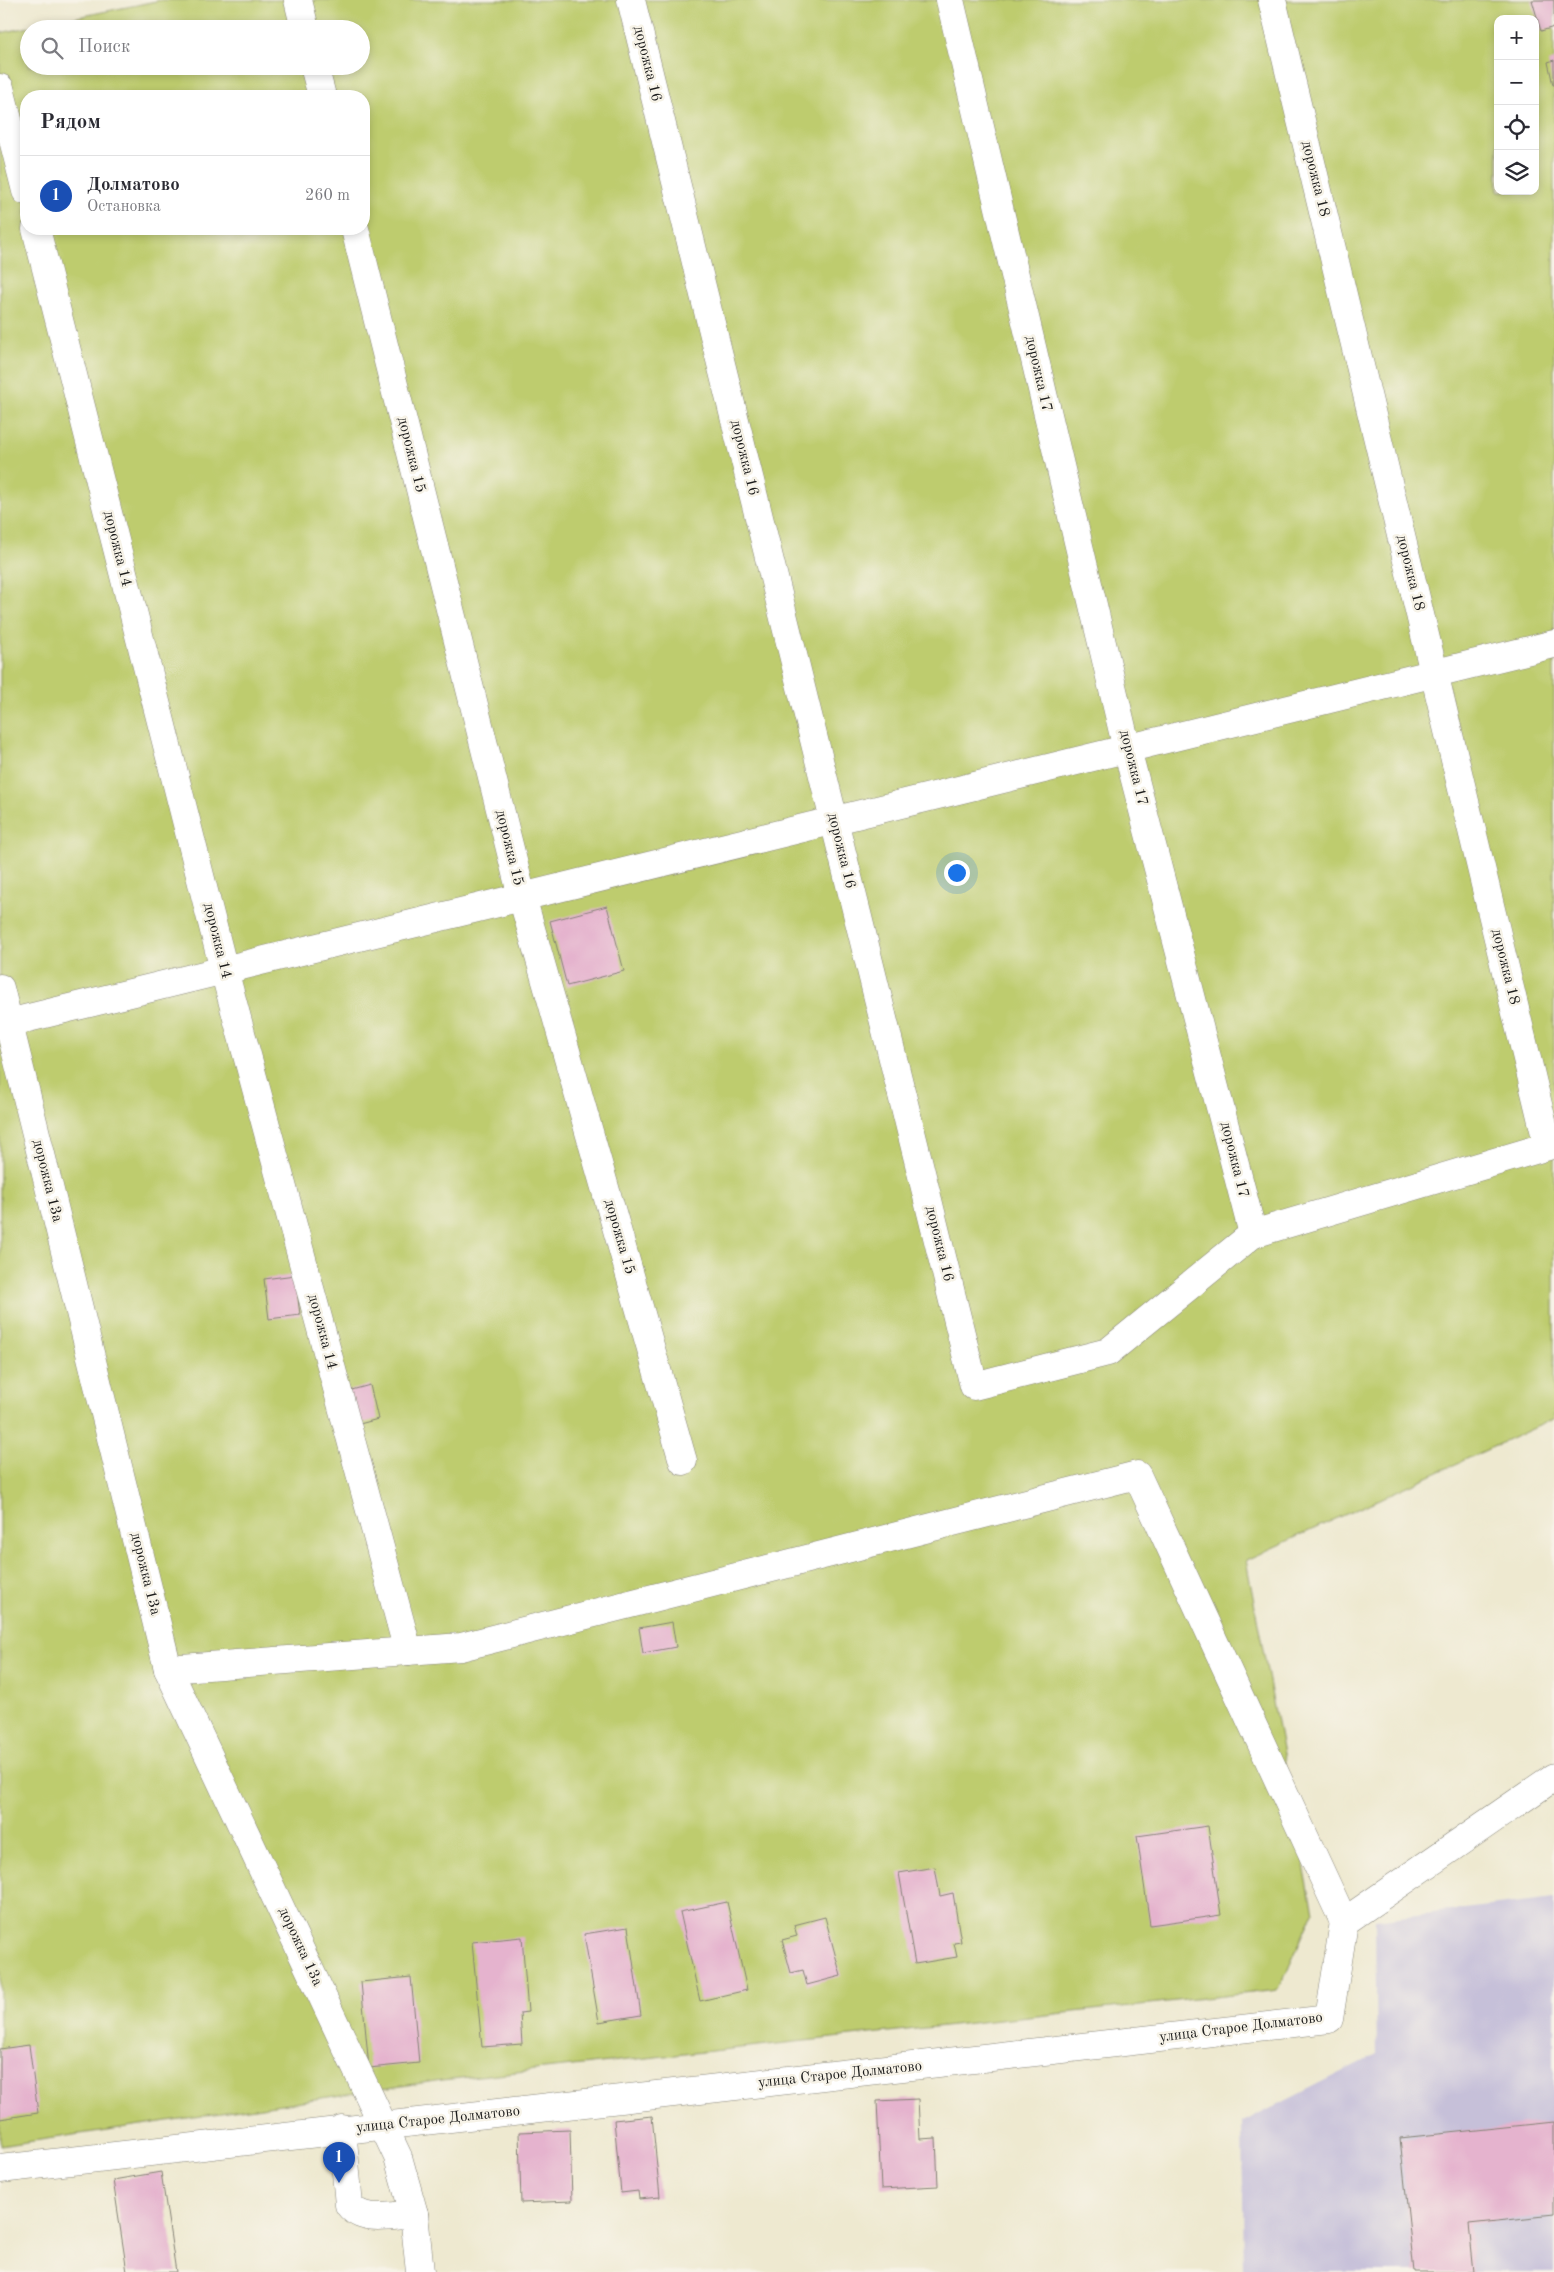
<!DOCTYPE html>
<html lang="ru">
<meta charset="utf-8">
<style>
body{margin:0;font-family:"Old Standard TT",serif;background:#f7f7f7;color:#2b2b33}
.controls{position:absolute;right:15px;top:15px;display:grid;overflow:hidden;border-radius:10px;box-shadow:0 2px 8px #0003}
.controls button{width:45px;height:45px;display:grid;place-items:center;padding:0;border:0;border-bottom:1px solid #e1e1e2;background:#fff;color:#2b2b33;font:25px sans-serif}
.you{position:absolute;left:956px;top:872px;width:18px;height:18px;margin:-12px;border:4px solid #fff;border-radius:50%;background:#1a73e8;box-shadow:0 0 0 8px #1a73e833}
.badge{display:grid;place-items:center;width:32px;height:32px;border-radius:50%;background:#1f6fb2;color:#fff;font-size:16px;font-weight:700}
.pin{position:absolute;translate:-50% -41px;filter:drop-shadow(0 1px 2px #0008)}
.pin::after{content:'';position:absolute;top:26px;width:18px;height:15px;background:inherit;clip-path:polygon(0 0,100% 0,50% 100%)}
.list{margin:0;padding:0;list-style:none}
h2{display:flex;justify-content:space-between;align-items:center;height:65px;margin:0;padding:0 20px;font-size:21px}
h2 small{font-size:16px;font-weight:400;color:#7c7c81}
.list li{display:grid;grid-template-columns:32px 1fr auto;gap:15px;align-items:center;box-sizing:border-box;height:80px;padding:0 20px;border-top:1px solid #e1e1e2}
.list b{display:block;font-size:19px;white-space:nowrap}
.list p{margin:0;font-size:16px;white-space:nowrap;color:#7c7c81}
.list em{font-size:16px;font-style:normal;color:#7c7c81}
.icon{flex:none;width:28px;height:28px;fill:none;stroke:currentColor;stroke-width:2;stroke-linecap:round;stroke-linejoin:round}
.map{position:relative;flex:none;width:1554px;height:2272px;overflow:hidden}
.search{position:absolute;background:#fff;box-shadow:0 2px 8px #0003;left:20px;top:20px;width:350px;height:55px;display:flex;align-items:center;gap:12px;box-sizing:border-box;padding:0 18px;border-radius:28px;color:#7c7c81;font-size:19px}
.panel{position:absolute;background:#fff;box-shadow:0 2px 8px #0003;left:20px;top:90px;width:350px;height:145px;border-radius:20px}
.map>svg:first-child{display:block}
.industrial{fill:#c6c0d9}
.green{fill:#becc6e;stroke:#6d7445;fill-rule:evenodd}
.building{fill:#e5b3ce}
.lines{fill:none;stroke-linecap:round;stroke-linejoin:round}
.minor-casing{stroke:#858276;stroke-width:29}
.minor{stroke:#fff;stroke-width:28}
.labels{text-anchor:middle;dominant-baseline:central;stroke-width:5;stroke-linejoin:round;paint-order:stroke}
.street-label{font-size:15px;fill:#1c1c1c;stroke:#f7f3e8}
</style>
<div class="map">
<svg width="1554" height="2272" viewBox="0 0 1554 2272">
<rect width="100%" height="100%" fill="#f7f3e8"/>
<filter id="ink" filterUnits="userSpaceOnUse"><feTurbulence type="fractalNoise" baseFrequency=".02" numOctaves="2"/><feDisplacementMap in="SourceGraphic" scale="10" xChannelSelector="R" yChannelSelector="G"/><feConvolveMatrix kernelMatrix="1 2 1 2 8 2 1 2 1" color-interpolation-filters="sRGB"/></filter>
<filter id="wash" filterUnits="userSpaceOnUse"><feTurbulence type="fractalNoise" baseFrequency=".0096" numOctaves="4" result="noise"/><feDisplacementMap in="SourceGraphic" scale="20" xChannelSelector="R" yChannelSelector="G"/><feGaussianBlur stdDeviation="1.12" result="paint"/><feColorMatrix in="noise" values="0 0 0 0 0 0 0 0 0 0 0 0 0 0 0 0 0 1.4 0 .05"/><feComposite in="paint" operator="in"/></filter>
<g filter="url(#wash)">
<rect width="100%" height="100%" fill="#eee9d0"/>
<path class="industrial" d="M 1554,1898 L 1554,2272 L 1244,2272 L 1242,2122 L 1377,2054 L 1375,1920 Z"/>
<path class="green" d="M 161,0 L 1554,0 L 1554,1419 L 1246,1560 L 1313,1912 L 1279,1990 L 442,2080 L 0,2146 L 0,33 ZM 1498,19 L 1535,19 L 1535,191 L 1498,191 ZM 29,29 L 361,29 L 361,66 L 29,66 ZM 26,96 L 364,96 L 364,229 L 26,229 Z"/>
<g id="blocks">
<g class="building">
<path d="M 1532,0 L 1554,0 L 1554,27 L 1541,31 Z"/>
<path d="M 1554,60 L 1554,85 L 1553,85 L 1548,62 Z"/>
<path d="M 607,906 L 624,971 L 567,986 L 550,921 Z"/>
<path d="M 295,1275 L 300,1315 L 269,1319 L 264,1279 Z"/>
<path d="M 370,1385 L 378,1419 L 356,1425 L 348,1391 Z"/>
<path d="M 672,1622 L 676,1647 L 643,1653 L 639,1628 Z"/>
<path d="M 1208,1826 L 1221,1915 L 1150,1925 L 1137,1836 Z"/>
<path d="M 935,1867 L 940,1896 L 953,1893 L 961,1942 L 954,1943 L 957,1957 L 915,1964 L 899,1873 Z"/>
<path d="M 727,1902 L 747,1990 L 700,2001 L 680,1912 Z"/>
<path d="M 825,1917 L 841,1976 L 807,1985 L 803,1970 L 791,1973 L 782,1940 L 797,1936 L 794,1925 Z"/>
<path d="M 628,1927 L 641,2015 L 599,2022 L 584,1934 Z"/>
<path d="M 522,1937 L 528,2012 L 520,2013 L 522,2044 L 482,2047 L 472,1942 Z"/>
<path d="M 411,1977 L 419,2063 L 369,2068 L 361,1982 Z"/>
<path d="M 29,2045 L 38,2113 L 0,2119 L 0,2049 Z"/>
<path d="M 918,2099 L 920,2139 L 936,2138 L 938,2186 L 881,2189 L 877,2101 Z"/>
<path d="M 652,2116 L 660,2197 L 639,2199 L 638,2191 L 621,2193 L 614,2120 Z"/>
<path d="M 1554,2122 L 1554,2215 L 1469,2224 L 1474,2272 L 1414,2272 L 1400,2138 Z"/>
<path d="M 570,2130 L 572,2201 L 521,2203 L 519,2132 Z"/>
<path d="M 161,2172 L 176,2272 L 127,2272 L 113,2180 Z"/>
</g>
</g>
</g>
<g filter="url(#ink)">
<use href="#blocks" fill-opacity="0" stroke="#858276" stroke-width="1"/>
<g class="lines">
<g class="minor-casing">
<g id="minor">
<path d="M 298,0 L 305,29"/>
<path d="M 631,0 L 974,1386 L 1108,1352 L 1253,1234"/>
<path d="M 950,0 L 1127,749 L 1253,1234 L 1548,1146 L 1272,0"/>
<path d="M 314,66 L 322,96"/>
<path d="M 0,88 L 26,191"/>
<path d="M 36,229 L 224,970 L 408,1651"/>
<path d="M 355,229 L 522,897 L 683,1461"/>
<path d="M 0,988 L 168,1669 L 398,2157 L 414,2214 L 420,2272"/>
<path d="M 8,1023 L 1554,644"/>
<path d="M 168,1669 L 461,1647 L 1137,1475 L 1344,1922"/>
<path d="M 342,2129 L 349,2205 C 363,2224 393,2215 414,2214"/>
<path d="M 0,2169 L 1329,2019 L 1344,1922 L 1554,1777"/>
</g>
</g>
<use href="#minor" class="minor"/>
</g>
</g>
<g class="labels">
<g class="street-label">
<text transform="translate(647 64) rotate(76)">дорожка 16</text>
<text transform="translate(1315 179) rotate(76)">дорожка 18</text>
<text transform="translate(1038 374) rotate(77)">дорожка 17</text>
<text transform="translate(411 455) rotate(76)">дорожка 15</text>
<text transform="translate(744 458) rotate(76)">дорожка 16</text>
<text transform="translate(117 549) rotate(76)">дорожка 14</text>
<text transform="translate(1410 573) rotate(76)">дорожка 18</text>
<text transform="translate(1133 768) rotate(76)">дорожка 17</text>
<text transform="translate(509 848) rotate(76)">дорожка 15</text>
<text transform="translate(841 851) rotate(76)">дорожка 16</text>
<text transform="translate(217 941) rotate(76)">дорожка 14</text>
<text transform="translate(1505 967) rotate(76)">дорожка 18</text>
<text transform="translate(1234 1160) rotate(76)">дорожка 17</text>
<text transform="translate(47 1181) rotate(76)">дорожка 13а</text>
<text transform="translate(619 1237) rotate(74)">дорожка 15</text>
<text transform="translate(939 1244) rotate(76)">дорожка 16</text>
<text transform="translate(322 1332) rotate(75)">дорожка 14</text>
<text transform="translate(145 1574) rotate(76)">дорожка 13а</text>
<text transform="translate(300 1947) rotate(65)">дорожка 13а</text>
<text transform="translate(1241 2028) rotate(-7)">улица Старое Долматово</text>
<text transform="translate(840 2075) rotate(-6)">улица Старое Долматово</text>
<text transform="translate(438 2120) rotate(-6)">улица Старое Долматово</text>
</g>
</g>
</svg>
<div class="controls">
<button>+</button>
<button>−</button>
<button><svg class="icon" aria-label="locate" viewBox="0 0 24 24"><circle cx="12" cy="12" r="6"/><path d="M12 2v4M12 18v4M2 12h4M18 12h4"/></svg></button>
<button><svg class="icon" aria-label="layers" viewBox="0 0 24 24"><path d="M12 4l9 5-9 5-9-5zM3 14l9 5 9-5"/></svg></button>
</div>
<div class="you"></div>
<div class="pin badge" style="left:339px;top:2183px;background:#1a4fb4">1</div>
<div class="search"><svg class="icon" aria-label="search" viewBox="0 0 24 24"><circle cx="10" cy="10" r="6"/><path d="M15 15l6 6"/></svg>Поиск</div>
<section class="panel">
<h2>Рядом<small></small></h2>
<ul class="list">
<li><span class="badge" style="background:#1a4fb4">1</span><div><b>Долматово</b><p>Остановка</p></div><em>260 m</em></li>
</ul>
</section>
</div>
